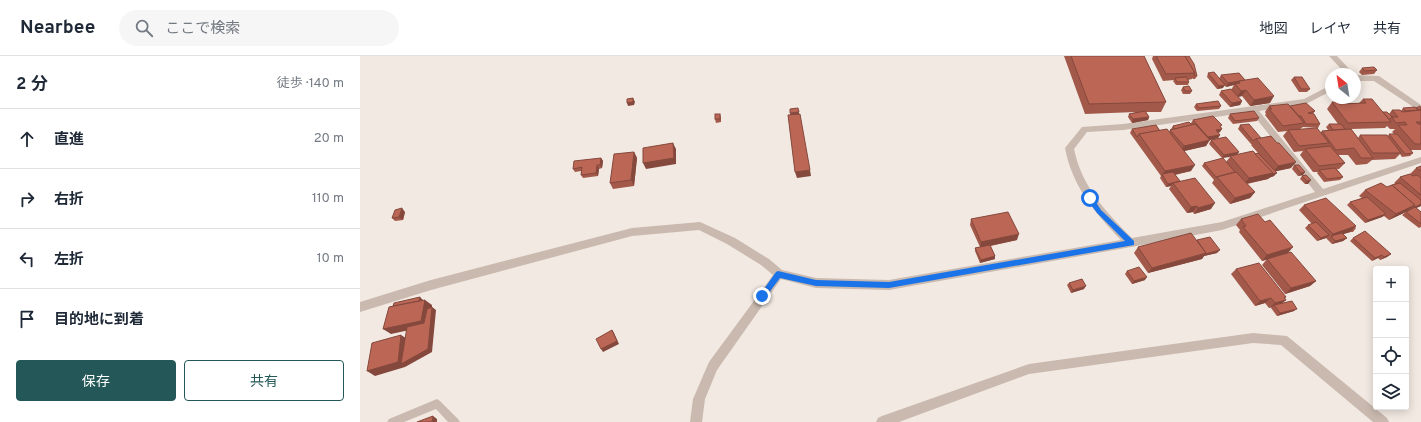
<!DOCTYPE html>
<html lang="ja">
<meta charset="utf-8">
<style>
body{margin:0;font-family:Overpass,"Noto Sans JP",sans-serif;background:#f6f6f7;color:#1f2937}
.controls{position:absolute;right:12px;bottom:12px;display:grid;overflow:hidden;border-radius:4px;box-shadow:0 2px 10px #0003}
.controls button{width:36px;height:36px;display:grid;place-items:center;padding:0;border:0;border-bottom:1px solid #e0e1e3;background:#fff;color:#1f2937;font:20px sans-serif}
.compass{position:absolute;left:965px;top:12px;width:36px;height:36px;border-radius:50%;background:#fff;box-shadow:0 2px 10px #0003;rotate:330deg}
.stop{position:absolute;width:12px;height:12px;margin:-9px;border:3px solid #1a73e8;border-radius:50%;background:#fff}
.stop.end{background:#1a73e8;border-color:#fff;box-shadow:0 1px 4px #0008}
.list{margin:0;padding:0;list-style:none}
h2{display:flex;justify-content:space-between;align-items:center;height:52px;margin:0;padding:0 16px;font-size:17px}
h2 small{font-size:13px;font-weight:400;color:#747a83}
.list li{display:grid;grid-template-columns:26px 1fr auto;gap:12px;align-items:center;box-sizing:border-box;height:60px;padding:0 16px;border-top:1px solid #e0e1e3}
.list b{display:block;font-size:15px;white-space:nowrap}
.list em{font-size:13px;font-style:normal;color:#747a83}
.actions{display:flex;gap:8px;padding:12px 16px}
.actions a{flex:1;padding:9px 0;border:1px solid #245757;border-radius:4px;text-align:center;font-size:14px;color:#245757}
.actions .main{background:#245757;color:#fff}
.icon{flex:none;width:22px;height:22px;fill:none;stroke:currentColor;stroke-width:2;stroke-linecap:round;stroke-linejoin:round}
.map{position:relative;flex:none;width:1061px;height:366px;overflow:hidden}
header{display:flex;align-items:center;gap:24px;box-sizing:border-box;height:56px;padding:0 20px;background:#fff;border-bottom:1px solid #e0e1e3}
header strong{font-size:19px}
nav{display:flex;gap:22px;margin-inline-start:auto;font-size:14px}
.search{width:280px;height:36px;background:#f6f6f7;display:flex;align-items:center;gap:10px;box-sizing:border-box;padding:0 14px;border-radius:22px;color:#747a83;font-size:15px}
main{display:flex}
aside{flex:1;background:#fff}
.map>svg:first-child{display:block}
.lines{fill:none;stroke-linecap:round;stroke-linejoin:round}
.service{fill:#c9b9ae;fill-rule:evenodd}
.minor{fill:#c9b9ae;fill-rule:evenodd}
.wall{fill:#a2594a;fill-rule:evenodd}
.shaded-wall{fill:#84483c}
.building{fill:#bc6756;stroke:#84483c}
.route{fill:#1a73e8}
</style>
<header>
<strong>Nearbee</strong>
<div class="search"><svg class="icon" aria-label="search" viewBox="0 0 24 24"><circle cx="10" cy="10" r="6"/><path d="M15 15l6 6"/></svg>ここで検索</div>
<nav><a>地図</a><a>レイヤ</a><a>共有</a></nav>
</header>
<main>
<aside>
<h2>2 分<small>徒歩 · 140 m</small></h2>
<ul class="list">
<li><svg class="icon" aria-label="ahead" viewBox="0 0 24 24"><path d="M12 20V5M6 11l6-6 6 6"/></svg><div><b>直進</b></div><em>20 m</em></li>
<li><svg class="icon" aria-label="right" viewBox="0 0 24 24"><path d="M7 20v-9h11M14 6l5 5-5 5"/></svg><div><b>右折</b></div><em>110 m</em></li>
<li><svg class="icon" aria-label="left" viewBox="0 0 24 24"><path d="M17 20v-9H6M10 6l-5 5 5 5"/></svg><div><b>左折</b></div><em>10 m</em></li>
<li><svg class="icon" aria-label="arrive" viewBox="0 0 24 24"><path d="M6 21V4h12l-3 4 3 4H6"/></svg><div><b>目的地に到着</b></div></li>
</ul>
<div class="actions"><a class="main">保存</a><a>共有</a></div>
</aside>
<div class="map">
<svg width="1061" height="366" viewBox="0 0 1061 366">
<rect width="100%" height="100%" fill="#f2e9e2"/>
<g class="lines">
<path class="service" d="M 77,343 L 80,345 L 98,363 L 100,366 L 88,366 L 76,353 L 44,366 L 27,366 L 29,363 Z"/>
<g class="minor">
<path d="M 969,0 L 977,0 L 994,18 L 986,18 Z"/>
<path d="M 995,19 L 1019,20 L 1061,49 L 1061,56 L 1014,25 L 995,25 Z"/>
<path d="M 971,29 L 971,35 L 946,48 L 899,55 L 963,133 L 1061,101 L 1061,107 L 862,174 L 771,191 L 529,234 L 456,232 L 421,223 L 357,314 L 345,343 L 342,366 L 330,366 L 333,343 L 349,306 L 413,219 L 401,209 L 367,188 L 339,174 L 272,180 L 71,234 L 0,256 L 0,246 L 71,224 L 272,172 L 340,166 L 375,182 L 409,203 L 422,214 L 456,222 L 529,224 L 761,184 C 735,157 712,130 705,92 L 722,71 L 763,68 L 944,43 ZM 891,56 L 955,136 L 862,166 L 772,182 C 745,155 722,131 714,93 L 727,76 L 763,74 Z"/>
<path d="M 893,277 L 927,280 L 1027,362 L 1029,366 L 1013,366 L 921,289 L 893,287 L 669,318 L 539,366 L 516,366 L 518,362 L 522,360 L 669,308 Z"/>
</g>
</g>
<g class="wall">
<path d="M 704,0 L 784,0 L 806,46 L 801,56 L 786,56 L 789,61 L 788,64 L 772,67 L 768,61 L 769,58 L 776,56 L 725,58 Z"/>
<path d="M 793,0 L 829,0 L 837,20 L 835,23 L 833,23 L 833,22 L 832,23 L 828,24 L 829,26 L 828,29 L 816,29 L 813,25 L 814,24 L 803,25 L 792,3 Z"/>
<path d="M 1002,12 L 1017,14 L 1014,18 L 1002,19 L 999,16 Z"/>
<path d="M 848,17 L 863,32 L 857,33 L 847,21 Z"/>
<path d="M 861,19 L 885,24 L 910,47 L 890,50 L 882,40 L 878,41 L 882,45 L 880,49 L 870,51 L 859,39 L 861,35 L 871,34 L 874,29 L 866,31 L 859,23 Z"/>
<path d="M 934,21 L 950,33 L 947,36 L 939,36 L 931,24 Z"/>
<path d="M 823,31 L 832,35 L 830,38 L 823,38 L 821,34 Z"/>
<path d="M 1003,43 L 1023,56 L 1029,58 L 1032,54 L 1041,55 L 1043,52 L 1056,52 L 1061,51 L 1061,94 L 1051,94 L 1053,97 L 1050,100 L 1042,101 L 1040,98 L 1035,103 L 1012,104 L 1007,108 L 996,109 L 988,99 L 978,99 L 985,107 L 979,113 L 977,113 L 983,121 L 980,124 L 964,126 L 957,117 L 958,116 L 953,116 L 940,99 L 943,95 L 934,96 L 923,80 L 927,75 L 918,76 L 905,59 L 906,58 L 905,56 L 909,50 L 930,50 L 955,55 L 953,58 L 960,68 L 958,72 L 943,71 L 940,73 L 960,77 L 962,75 L 968,74 L 966,71 L 969,68 L 978,68 L 967,53 L 972,46 L 979,48 L 999,47 ZM 1027,70 L 1030,73 L 1035,73 L 1032,76 L 1034,78 L 1029,78 L 1028,80 L 1000,79 L 998,82 L 991,73 L 1025,72 Z"/>
<path d="M 836,48 L 861,50 L 859,53 L 837,55 L 834,51 Z"/>
<path d="M 360,58 L 361,61 L 361,66 L 356,67 L 355,63 Z"/>
<path d="M 870,58 L 899,62 L 897,65 L 873,68 L 868,62 Z"/>
<path d="M 833,64 L 861,71 L 860,76 L 858,77 L 860,79 L 858,82 L 849,84 L 846,90 L 824,95 L 831,115 L 815,119 L 820,125 L 851,153 L 834,158 L 833,156 L 827,157 L 809,133 L 811,130 L 806,131 L 800,122 L 801,120 L 770,77 L 772,73 L 800,75 L 809,76 L 810,74 L 811,73 L 813,70 L 831,67 Z"/>
<path d="M 880,69 L 901,82 L 931,112 L 915,115 L 914,120 L 909,122 L 908,123 L 887,128 L 895,136 L 890,142 L 870,148 L 852,127 L 854,124 L 842,110 L 844,107 L 866,106 L 870,101 L 862,102 L 849,88 L 851,84 L 877,99 L 898,97 L 891,89 L 892,88 L 891,88 L 878,73 Z"/>
<path d="M 274,96 L 277,102 L 274,130 L 253,133 L 250,127 Z"/>
<path d="M 241,102 L 243,105 L 242,112 L 239,113 L 238,120 L 223,122 L 221,119 L 221,115 L 215,116 L 213,113 Z"/>
<path d="M 934,109 L 939,109 L 943,119 L 938,120 L 932,113 Z"/>
<path d="M 1061,110 L 1061,150 L 1056,152 L 1061,156 L 1061,171 L 1059,172 L 1042,159 L 1046,156 L 1051,154 L 1050,153 L 1048,155 L 1029,164 L 1024,160 L 1022,161 L 1005,167 L 987,149 L 990,146 L 1002,142 L 999,140 L 1005,134 L 1027,131 L 1035,128 L 1034,127 L 1040,121 L 1050,118 L 1056,112 Z"/>
<path d="M 946,119 L 948,128 L 945,128 L 940,123 L 942,120 Z"/>
<path d="M 944,149 L 996,170 L 995,171 L 996,172 L 993,176 L 991,176 L 983,178 L 987,182 L 983,185 L 972,188 L 966,182 L 957,185 L 945,172 L 948,169 L 952,168 L 939,154 Z"/>
<path d="M 45,156 L 43,164 L 35,165 L 32,162 Z"/>
<path d="M 611,163 L 657,184 L 630,190 L 635,200 L 635,203 L 620,207 L 615,195 L 615,192 L 620,191 L 610,169 Z"/>
<path d="M 881,163 L 928,197 L 902,205 L 879,176 L 880,174 L 876,169 Z"/>
<path d="M 993,182 L 1031,198 L 1027,201 L 1020,204 L 1018,202 L 1012,205 L 990,185 Z"/>
<path d="M 837,184 L 857,197 L 844,200 L 842,203 L 788,217 L 774,197 L 778,191 Z"/>
<path d="M 907,203 L 956,225 L 950,230 L 925,238 L 902,209 Z"/>
<path d="M 876,213 L 926,241 L 924,242 L 926,244 L 922,247 L 934,255 L 917,260 L 911,252 L 912,251 L 909,252 L 905,247 L 895,250 L 871,218 Z"/>
<path d="M 767,215 L 785,224 L 772,228 L 765,218 Z"/>
<path d="M 709,227 L 724,233 L 711,237 L 707,229 Z"/>
</g>
<g class="shaded-wall">
<path d="M 879,26 L 876,29 L 875,28 L 874,29 L 866,31 L 868,27 Z"/>
<path d="M 865,29 L 863,32 L 857,33 L 859,30 Z"/>
<path d="M 886,34 L 882,40 L 877,41 L 881,35 Z"/>
<path d="M 914,40 L 910,47 L 890,50 L 894,44 Z"/>
<path d="M 273,42 L 275,46 L 274,49 L 268,50 L 267,47 Z"/>
<path d="M 882,45 L 880,49 L 870,51 L 872,47 Z"/>
<path d="M 439,56 L 439,59 L 431,61 L 430,57 Z"/>
<path d="M 789,61 L 788,64 L 772,67 L 773,63 Z"/>
<path d="M 862,73 L 860,76 L 854,78 L 856,74 Z"/>
<path d="M 860,79 L 858,82 L 846,85 L 848,81 Z"/>
<path d="M 850,84 L 846,90 L 820,96 L 824,90 Z"/>
<path d="M 313,87 L 316,93 L 316,108 L 286,113 L 283,107 Z"/>
<path d="M 274,96 L 277,102 L 274,130 L 271,124 Z"/>
<path d="M 879,96 L 877,99 L 862,102 L 864,99 Z"/>
<path d="M 241,102 L 243,105 L 242,112 L 240,109 Z"/>
<path d="M 936,106 L 931,112 L 913,116 L 918,110 Z"/>
<path d="M 237,109 L 239,113 L 238,120 L 236,117 Z"/>
<path d="M 835,109 L 831,115 L 803,121 L 802,120 L 805,115 Z"/>
<path d="M 450,114 L 451,120 L 437,122 L 435,116 Z"/>
<path d="M 945,116 L 943,119 L 938,120 L 941,117 Z"/>
<path d="M 913,117 L 917,117 L 914,120 L 909,122 L 908,123 L 884,128 L 889,122 Z"/>
<path d="M 951,124 L 948,128 L 945,128 L 947,125 Z"/>
<path d="M 820,125 L 813,127 L 811,130 L 806,131 L 808,128 Z"/>
<path d="M 895,136 L 890,142 L 870,148 L 875,142 Z"/>
<path d="M 855,147 L 851,153 L 834,158 L 838,152 Z"/>
<path d="M 1061,148 L 1061,150 L 1051,154 L 1055,151 Z"/>
<path d="M 1055,149 L 1048,155 L 1029,164 L 1036,158 Z"/>
<path d="M 837,150 L 833,156 L 827,157 L 831,151 Z"/>
<path d="M 42,152 L 45,156 L 43,164 L 39,161 Z"/>
<path d="M 1026,158 L 1022,161 L 1005,167 L 1008,164 Z"/>
<path d="M 996,170 L 990,176 L 972,182 L 971,180 L 973,178 Z"/>
<path d="M 659,178 L 657,184 L 620,192 L 621,186 Z"/>
<path d="M 969,179 L 966,182 L 957,185 L 961,182 Z"/>
<path d="M 987,182 L 983,185 L 972,188 L 975,185 Z"/>
<path d="M 933,191 L 928,197 L 902,205 L 907,199 Z"/>
<path d="M 860,194 L 857,197 L 844,200 L 842,203 L 788,217 L 792,212 Z"/>
<path d="M 1031,198 L 1027,201 L 1020,204 L 1024,201 Z"/>
<path d="M 1022,199 L 1018,202 L 1012,205 L 1015,202 Z"/>
<path d="M 635,200 L 635,203 L 620,207 L 621,204 Z"/>
<path d="M 787,221 L 785,224 L 772,228 L 774,225 Z"/>
<path d="M 956,225 L 950,230 L 925,238 L 931,232 Z"/>
<path d="M 726,230 L 724,233 L 711,237 L 713,234 Z"/>
<path d="M 60,241 L 63,244 L 36,257 Z"/>
<path d="M 924,241 L 926,241 L 920,245 L 926,244 L 920,249 L 914,249 L 912,251 L 909,252 L 915,247 Z"/>
<path d="M 911,242 L 905,247 L 895,250 L 900,245 Z"/>
<path d="M 65,244 L 72,249 L 72,251 L 76,254 L 72,296 L 45,311 L 15,320 L 7,315 L 41,279 L 49,284 L 68,270 L 31,278 L 23,273 Z"/>
<path d="M 937,253 L 934,255 L 917,260 L 920,257 Z"/>
<path d="M 252,274 L 254,277 L 259,288 L 243,296 L 241,293 Z"/>
<path d="M 73,360 L 77,363 L 77,366 L 72,366 Z"/>
</g>
<g class="building">
<path d="M 711,0 L 784,0 L 806,46 L 729,48 Z"/>
<path d="M 796,0 L 825,0 L 835,17 L 806,18 Z"/>
<path d="M 825,0 L 829,0 L 834,8 L 837,20 L 835,20 L 834,19 L 835,17 Z"/>
<path d="M 1014,11 L 1017,14 L 1005,15 L 1002,12 Z"/>
<path d="M 854,16 L 865,29 L 859,30 L 848,17 Z"/>
<path d="M 879,17 L 885,24 L 868,27 L 861,19 Z"/>
<path d="M 826,21 L 829,26 L 817,26 L 815,22 Z"/>
<path d="M 934,21 L 942,21 L 950,33 L 941,33 Z"/>
<path d="M 898,22 L 914,40 L 894,44 L 886,34 L 881,35 L 875,28 L 880,27 L 879,25 Z"/>
<path d="M 829,30 L 832,35 L 825,35 L 823,31 Z"/>
<path d="M 871,33 L 882,45 L 872,47 L 861,35 Z"/>
<path d="M 273,42 L 273,46 L 267,47 L 267,43 Z"/>
<path d="M 1003,43 L 1012,43 L 1031,66 L 988,67 L 972,46 L 978,46 L 979,48 L 1006,47 Z"/>
<path d="M 858,45 L 861,50 L 839,52 L 836,48 Z"/>
<path d="M 946,47 L 955,55 L 948,57 L 954,58 L 960,68 L 946,68 L 941,60 L 939,60 L 930,50 Z"/>
<path d="M 928,48 L 944,67 L 923,70 L 909,53 L 912,53 L 909,50 Z"/>
<path d="M 1060,50 L 1061,54 L 1060,54 L 1056,52 Z"/>
<path d="M 1055,51 L 1058,54 L 1046,55 L 1043,52 Z"/>
<path d="M 438,52 L 439,56 L 430,57 L 430,53 Z"/>
<path d="M 1032,54 L 1040,54 L 1042,56 L 1061,54 L 1061,66 L 1056,66 L 1058,68 L 1061,68 L 1061,88 L 1055,88 L 1038,69 L 1047,69 L 1045,66 L 1036,67 L 1032,61 L 1038,61 Z"/>
<path d="M 785,55 L 789,61 L 773,63 L 769,58 Z"/>
<path d="M 894,55 L 899,62 L 875,65 L 870,58 Z"/>
<path d="M 1023,56 L 1027,56 L 1032,61 L 1030,63 L 1029,63 Z"/>
<rect x="355" y="58" width="5" height="5"/>
<path d="M 440,58 L 450,114 L 435,116 L 428,59 Z"/>
<path d="M 853,60 L 862,69 L 860,70 L 862,73 L 856,74 L 860,79 L 848,81 L 833,64 Z"/>
<path d="M 829,66 L 832,69 L 815,73 L 813,70 Z"/>
<path d="M 835,68 L 850,84 L 824,90 L 810,74 Z"/>
<path d="M 889,68 L 901,82 L 896,83 L 894,84 L 893,85 L 880,69 Z"/>
<path d="M 969,68 L 981,68 L 985,73 L 973,74 Z"/>
<path d="M 796,69 L 800,75 L 779,78 L 777,81 L 772,73 Z"/>
<path d="M 957,72 L 969,87 L 939,90 L 928,74 Z"/>
<path d="M 807,73 L 835,109 L 805,115 L 779,78 Z"/>
<path d="M 991,73 L 1013,102 L 1001,102 L 994,92 L 976,94 L 962,75 Z"/>
<path d="M 1029,78 L 1037,78 L 1053,97 L 1045,98 Z"/>
<path d="M 1000,79 L 1027,79 L 1041,97 L 1013,97 Z"/>
<path d="M 911,80 L 917,87 L 919,87 L 936,106 L 918,110 L 896,83 Z"/>
<path d="M 866,81 L 879,96 L 864,99 L 851,84 Z"/>
<path d="M 313,87 L 314,102 L 283,107 L 283,92 Z"/>
<path d="M 970,90 L 985,107 L 959,110 L 945,93 Z"/>
<path d="M 893,95 L 913,117 L 889,122 L 870,100 Z"/>
<path d="M 274,96 L 271,124 L 250,127 L 254,98 Z"/>
<path d="M 898,97 L 917,117 L 911,118 L 913,117 L 895,98 Z"/>
<path d="M 241,102 L 240,109 L 237,109 L 236,117 L 221,119 L 222,111 L 213,113 L 214,105 Z"/>
<path d="M 863,102 L 875,116 L 856,121 L 844,107 Z"/>
<path d="M 934,109 L 939,109 L 945,116 L 941,117 Z"/>
<path d="M 1061,110 L 1061,115 L 1056,112 Z"/>
<path d="M 975,112 L 983,121 L 967,123 L 959,114 Z"/>
<path d="M 813,116 L 820,125 L 808,128 L 802,118 Z"/>
<path d="M 876,116 L 895,136 L 875,142 L 857,121 Z"/>
<path d="M 1050,118 L 1053,120 L 1057,119 L 1061,122 L 1061,139 L 1040,121 Z"/>
<path d="M 946,119 L 951,124 L 947,125 L 942,120 Z"/>
<path d="M 835,122 L 855,147 L 838,152 L 837,150 L 831,151 L 813,127 Z"/>
<path d="M 1021,127 L 1027,131 L 1032,129 L 1055,149 L 1036,158 L 1005,134 Z"/>
<path d="M 1040,127 L 1061,144 L 1061,148 L 1055,151 L 1054,150 L 1055,149 L 1032,129 Z"/>
<path d="M 1007,141 L 1026,158 L 1008,164 L 990,146 Z"/>
<path d="M 966,142 L 996,170 L 973,178 L 944,149 Z"/>
<path d="M 1055,151 L 1061,156 L 1061,168 L 1046,156 Z"/>
<path d="M 42,152 L 39,161 L 32,162 L 35,154 Z"/>
<path d="M 648,156 L 659,178 L 621,186 L 611,163 Z"/>
<path d="M 898,158 L 905,166 L 910,164 L 933,191 L 907,199 L 883,171 L 886,170 L 881,163 Z"/>
<path d="M 956,166 L 969,179 L 961,182 L 948,169 Z"/>
<path d="M 1005,175 L 1031,198 L 1024,201 L 1022,199 L 1015,202 L 993,182 Z"/>
<path d="M 831,177 L 846,197 L 792,212 L 778,191 Z"/>
<path d="M 982,177 L 987,182 L 975,185 L 971,180 Z"/>
<path d="M 850,181 L 860,194 L 845,198 L 846,197 L 837,184 Z"/>
<path d="M 630,189 L 635,200 L 621,204 L 615,192 Z"/>
<path d="M 931,196 L 956,225 L 931,232 L 907,203 Z"/>
<path d="M 899,207 L 926,241 L 924,241 L 926,244 L 915,247 L 911,242 L 900,245 L 876,213 Z"/>
<path d="M 779,211 L 787,221 L 774,225 L 767,215 Z"/>
<path d="M 722,223 L 726,230 L 713,234 L 709,227 Z"/>
<path d="M 60,241 L 59,245 L 33,250 L 34,247 Z"/>
<path d="M 65,244 L 61,265 L 23,273 L 29,251 Z"/>
<path d="M 932,245 L 937,253 L 920,257 L 914,249 Z"/>
<path d="M 72,251 L 68,293 L 41,308 L 47,271 L 64,267 L 67,253 Z"/>
<path d="M 252,274 L 257,285 L 241,293 L 236,283 Z"/>
<path d="M 41,279 L 38,306 L 7,315 L 12,287 Z"/>
<path d="M 73,360 L 72,366 L 57,366 Z"/>
</g>
<path class="route" d="M 730,139 L 732,140 L 741,154 L 774,185 L 774,189 L 529,232 L 456,230 L 420,222 L 405,242 L 402,243 L 399,240 L 416,216 L 418,215 L 456,224 L 529,226 L 765,185 L 737,157 L 726,142 Z"/>
</svg>
<div class="controls">
<button>+</button>
<button>−</button>
<button><svg class="icon" aria-label="locate" viewBox="0 0 24 24"><circle cx="12" cy="12" r="6"/><path d="M12 2v4M12 18v4M2 12h4M18 12h4"/></svg></button>
<button><svg class="icon" aria-label="layers" viewBox="0 0 24 24"><path d="M12 4l9 5-9 5-9-5zM3 14l9 5 9-5"/></svg></button>
</div>
<svg class="compass" viewBox="-18 -18 36 36"><path d="M0-13l5 13h-10z" fill="#e53935"/><path d="M0 13l5-13h-10z" fill="#747a83"/></svg>
<div class="stop" style="left:730px;top:142px"></div>
<div class="stop end" style="left:402px;top:240px"></div>
</div>
</main>
